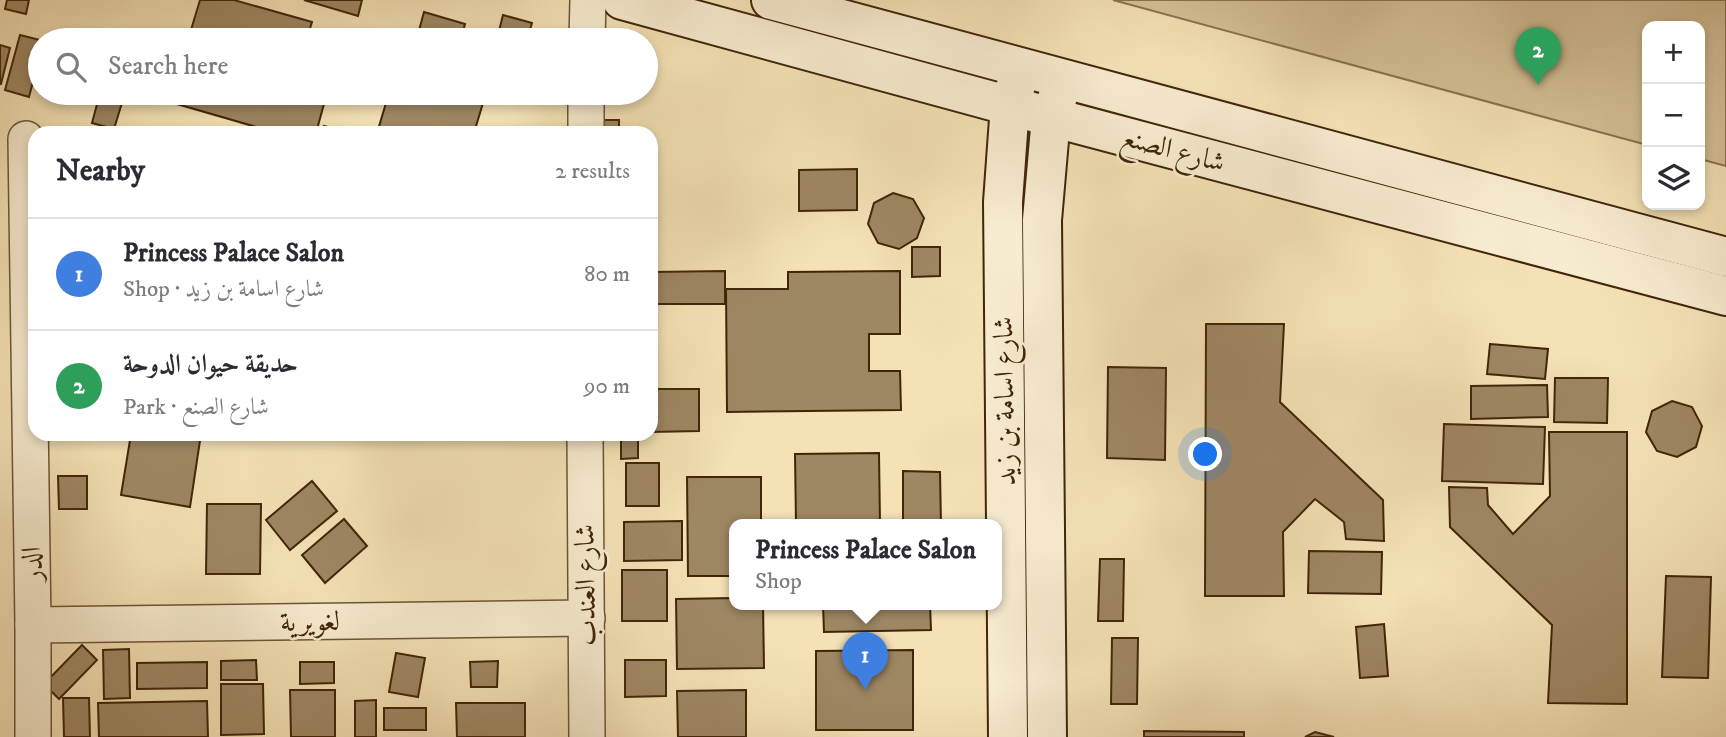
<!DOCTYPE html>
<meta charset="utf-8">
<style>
body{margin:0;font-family:"IM FELL DW Pica",Amiri,serif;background:#f7f7f7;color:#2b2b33}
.controls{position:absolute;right:21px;top:21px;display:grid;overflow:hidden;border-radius:14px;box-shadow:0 4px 10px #0003}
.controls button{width:63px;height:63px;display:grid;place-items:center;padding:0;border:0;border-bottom:2px solid #e1e1e2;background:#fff;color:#2b2b33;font:35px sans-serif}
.you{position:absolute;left:1206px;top:455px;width:24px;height:24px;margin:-18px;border:5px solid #fff;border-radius:50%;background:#1a73e8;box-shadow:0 0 0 10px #1a73e833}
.badge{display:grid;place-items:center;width:46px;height:46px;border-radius:50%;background:#7c3aed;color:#fff;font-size:23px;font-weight:700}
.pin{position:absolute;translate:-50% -58px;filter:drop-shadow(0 2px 4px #0008)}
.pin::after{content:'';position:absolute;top:37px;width:24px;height:21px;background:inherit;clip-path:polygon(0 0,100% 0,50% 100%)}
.popup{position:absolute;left:729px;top:519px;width:273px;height:91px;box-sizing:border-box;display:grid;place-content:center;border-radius:14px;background:#fff;filter:drop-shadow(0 2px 5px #0005);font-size:23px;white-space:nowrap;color:#7c7c81}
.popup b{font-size:26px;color:#2b2b33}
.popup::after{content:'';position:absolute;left:50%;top:100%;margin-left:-14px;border:14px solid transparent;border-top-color:#fff}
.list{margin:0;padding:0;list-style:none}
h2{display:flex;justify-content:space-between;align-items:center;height:91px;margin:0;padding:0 28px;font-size:30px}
h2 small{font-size:23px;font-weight:400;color:#7c7c81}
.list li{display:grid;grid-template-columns:46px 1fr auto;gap:21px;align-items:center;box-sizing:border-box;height:112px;padding:0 28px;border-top:2px solid #e1e1e2}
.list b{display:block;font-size:26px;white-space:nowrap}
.list p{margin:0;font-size:23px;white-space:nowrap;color:#7c7c81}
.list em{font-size:23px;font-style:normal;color:#7c7c81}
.icon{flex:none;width:38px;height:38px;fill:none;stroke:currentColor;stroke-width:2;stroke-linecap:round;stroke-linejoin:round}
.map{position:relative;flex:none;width:1726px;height:737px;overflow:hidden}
.search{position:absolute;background:#fff;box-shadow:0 4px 10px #0003;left:28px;top:28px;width:630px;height:77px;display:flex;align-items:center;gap:18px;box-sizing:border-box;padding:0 24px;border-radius:38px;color:#7c7c81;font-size:26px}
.panel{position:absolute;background:#fff;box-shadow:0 4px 10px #0003;left:28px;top:126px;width:630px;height:315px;border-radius:21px}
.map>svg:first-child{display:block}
.green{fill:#d6c299;stroke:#8c7451;stroke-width:2}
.building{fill:#9e8763;stroke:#412509;stroke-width:2}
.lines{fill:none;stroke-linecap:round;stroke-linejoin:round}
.street-casing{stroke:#6e5434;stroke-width:38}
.secondary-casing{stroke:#412509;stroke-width:42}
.street{stroke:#f8ecd0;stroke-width:35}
.secondary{stroke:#f8ecd0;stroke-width:38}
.labels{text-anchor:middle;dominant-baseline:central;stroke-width:5;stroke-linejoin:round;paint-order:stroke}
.street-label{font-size:28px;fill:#412509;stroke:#f8ecd0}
</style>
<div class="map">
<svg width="1726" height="737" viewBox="0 0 1726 737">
<rect width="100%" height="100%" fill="#f4e2b6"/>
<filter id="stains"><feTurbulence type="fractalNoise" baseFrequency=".00286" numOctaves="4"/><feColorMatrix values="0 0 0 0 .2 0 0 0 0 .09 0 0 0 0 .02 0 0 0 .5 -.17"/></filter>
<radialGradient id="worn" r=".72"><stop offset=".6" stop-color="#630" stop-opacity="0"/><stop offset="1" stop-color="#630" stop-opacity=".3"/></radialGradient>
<path class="green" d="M 1113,0 L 1726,0 L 1726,166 L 1700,159 L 1700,26 L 1647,26 L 1647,145 Z"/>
<g class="building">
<path d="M 7,0 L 29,0 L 26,14 L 5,9 Z"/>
<path d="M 200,0 L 234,0 L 312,22 L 308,35 L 328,40 L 188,40 Z"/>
<path d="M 304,0 L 362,0 L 358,16 Z"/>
<path d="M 424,12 L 465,24 L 461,40 L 440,40 L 418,34 Z"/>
<path d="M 503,15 L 532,23 L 527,40 L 518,40 L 498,35 Z"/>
<path d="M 20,35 L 40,40 L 40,55 L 29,97 L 5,90 Z"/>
<path d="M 0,45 L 10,48 L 1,84 L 0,84 Z"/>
<path d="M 65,93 L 94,93 L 91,101 Z"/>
<path d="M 100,93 L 125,93 L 114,129 L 92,123 Z"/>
<path d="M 173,93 L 327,93 L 316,133 L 277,133 L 170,102 Z"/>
<path d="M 389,93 L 486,93 L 474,133 L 377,133 Z"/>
<rect x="596" y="120" width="23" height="13"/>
<path d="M 324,126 L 344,131 L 344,133 L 321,133 Z"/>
<path d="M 857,169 L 857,210 L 799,211 L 799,170 Z"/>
<path d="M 893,193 L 913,199 L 924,218 L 917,238 L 899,249 L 878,243 L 868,224 L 874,203 Z"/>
<path d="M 912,247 L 940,247 L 940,276 L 912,277 Z"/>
<path d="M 725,271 L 725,304 L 651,304 L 651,272 Z"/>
<path d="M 900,271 L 900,334 L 869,334 L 869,371 L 900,371 L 901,410 L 727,412 L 726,289 L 788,289 L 788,272 Z"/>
<path d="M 1206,324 L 1284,324 L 1280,402 L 1383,500 L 1384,541 L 1346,539 L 1344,522 L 1315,499 L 1283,532 L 1284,596 L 1205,596 Z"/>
<path d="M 1490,344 L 1548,349 L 1545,379 L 1487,374 Z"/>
<path d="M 1108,367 L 1166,368 L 1165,460 L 1107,458 Z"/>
<path d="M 1555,378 L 1608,378 L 1607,423 L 1554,422 Z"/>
<path d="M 1547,385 L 1548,417 L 1471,419 L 1471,386 Z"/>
<path d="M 651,389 L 699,389 L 699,431 L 651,432 Z"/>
<path d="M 1672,401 L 1692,407 L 1702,426 L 1696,447 L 1677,457 L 1657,451 L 1646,432 L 1652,411 Z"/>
<path d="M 1444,424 L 1545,427 L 1543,484 L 1442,481 Z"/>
<path d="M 1549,432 L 1627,432 L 1627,704 L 1548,703 L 1552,625 L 1450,527 L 1449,487 L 1487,488 L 1488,505 L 1513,534 L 1550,496 Z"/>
<path d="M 131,434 L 201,434 L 190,507 L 121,495 Z"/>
<path d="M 621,434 L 638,434 L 638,458 L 621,459 Z"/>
<path d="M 879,453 L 880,524 L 796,524 L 795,454 Z"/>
<rect x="626" y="463" width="33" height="43"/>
<path d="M 903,471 L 940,472 L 941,524 L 903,524 Z"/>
<path d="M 58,476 L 87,476 L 87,509 L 59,509 Z"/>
<path d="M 687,477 L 761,477 L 761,524 L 734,524 L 734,576 L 688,576 Z"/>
<path d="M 312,481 L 337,511 L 290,550 L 266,520 Z"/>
<path d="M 207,504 L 261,504 L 260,574 L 206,574 Z"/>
<path d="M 344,519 L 367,546 L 325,583 L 302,555 Z"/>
<path d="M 682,521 L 682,560 L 624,561 L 624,522 Z"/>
<path d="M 1309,551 L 1382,552 L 1381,594 L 1308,593 Z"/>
<path d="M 1100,559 L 1124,559 L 1123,621 L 1098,621 Z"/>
<rect x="622" y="570" width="45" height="51"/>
<path d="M 1666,576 L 1711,577 L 1708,678 L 1662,677 Z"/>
<path d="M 734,598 L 734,604 L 763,604 L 764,668 L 677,669 L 676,599 Z"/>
<path d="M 823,604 L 930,604 L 931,630 L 824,632 Z"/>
<path d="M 1384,624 L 1388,676 L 1360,678 L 1356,627 Z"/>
<path d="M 1112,638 L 1138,638 L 1137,704 L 1111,704 Z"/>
<path d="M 82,645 L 97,660 L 59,699 L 44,684 Z"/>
<path d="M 129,649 L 130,698 L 104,699 L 103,650 Z"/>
<path d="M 913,650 L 913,730 L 816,730 L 816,651 Z"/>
<path d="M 396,653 L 425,658 L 418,697 L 389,692 Z"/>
<path d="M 256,660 L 257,680 L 221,680 L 221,661 Z"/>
<path d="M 625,660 L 666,660 L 666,696 L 625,697 Z"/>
<path d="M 498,661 L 497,687 L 471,687 L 470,662 Z"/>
<path d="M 207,662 L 207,688 L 137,689 L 137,663 Z"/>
<path d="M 300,662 L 334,662 L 334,683 L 300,684 Z"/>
<path d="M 221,684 L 263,684 L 264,734 L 221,735 Z"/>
<path d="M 290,690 L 335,690 L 335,737 L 291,737 Z"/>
<path d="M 746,690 L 746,737 L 678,737 L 677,691 Z"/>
<path d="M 63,698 L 89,698 L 90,737 L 64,737 Z"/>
<path d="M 376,700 L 376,737 L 355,737 L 355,701 Z"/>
<path d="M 207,701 L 208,737 L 99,737 L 98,703 Z"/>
<path d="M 456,703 L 525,703 L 525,737 L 457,737 Z"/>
<rect x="384" y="708" width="42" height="22"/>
<path d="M 1144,731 L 1244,732 L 1244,737 L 1144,737 Z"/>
<path d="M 1315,732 L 1334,737 L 1305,737 Z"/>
</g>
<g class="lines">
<g class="street-casing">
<g id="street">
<path d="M 587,40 L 588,0"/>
<path d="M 586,133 L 586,93"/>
<path d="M 26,139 L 33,625 L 33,737"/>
<path d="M 585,434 L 587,737"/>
<path d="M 33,625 L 587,618"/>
</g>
</g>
<g class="secondary-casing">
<g id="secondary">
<path d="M 622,0 L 1051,117 L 1726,296"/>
<path d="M 771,0 L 1726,257"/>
<path d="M 1008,737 L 1003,202 L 1010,105 L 1017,82"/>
<path d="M 1047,737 L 1042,220 L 1051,117 L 1059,93"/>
</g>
</g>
<use href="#street" class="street"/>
<use href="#secondary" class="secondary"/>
</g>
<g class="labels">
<g class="street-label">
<text transform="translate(1173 150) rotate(15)">شارع الصنع</text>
<text transform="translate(1005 401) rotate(-91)">شارع اسامة بن زيد</text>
<text transform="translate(32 564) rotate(-91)">الدر</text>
<text transform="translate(586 585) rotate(-91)">شارع العندب</text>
<text transform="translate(310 622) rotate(-1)">لغويرية</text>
</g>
</g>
<rect width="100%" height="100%" filter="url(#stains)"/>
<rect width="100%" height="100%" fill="url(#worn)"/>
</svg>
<div class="controls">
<button>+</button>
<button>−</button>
<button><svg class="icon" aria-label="layers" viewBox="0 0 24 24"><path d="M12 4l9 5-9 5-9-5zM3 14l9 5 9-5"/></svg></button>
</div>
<div class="you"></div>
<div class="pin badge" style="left:865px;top:690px;background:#3f7fe0">1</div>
<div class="popup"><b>Princess Palace Salon</b>Shop</div>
<div class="pin badge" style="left:1538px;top:85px;background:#2e9e5b">2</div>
<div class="search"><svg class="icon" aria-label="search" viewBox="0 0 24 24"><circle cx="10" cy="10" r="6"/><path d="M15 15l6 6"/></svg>Search here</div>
<section class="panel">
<h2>Nearby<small>2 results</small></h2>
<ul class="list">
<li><span class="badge" style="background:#3f7fe0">1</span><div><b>Princess Palace Salon</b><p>Shop · شارع اسامة بن زيد</p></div><em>80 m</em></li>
<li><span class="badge" style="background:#2e9e5b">2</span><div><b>حديقة حيوان الدوحة</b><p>Park · شارع الصنع</p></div><em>90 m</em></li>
</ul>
</section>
</div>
